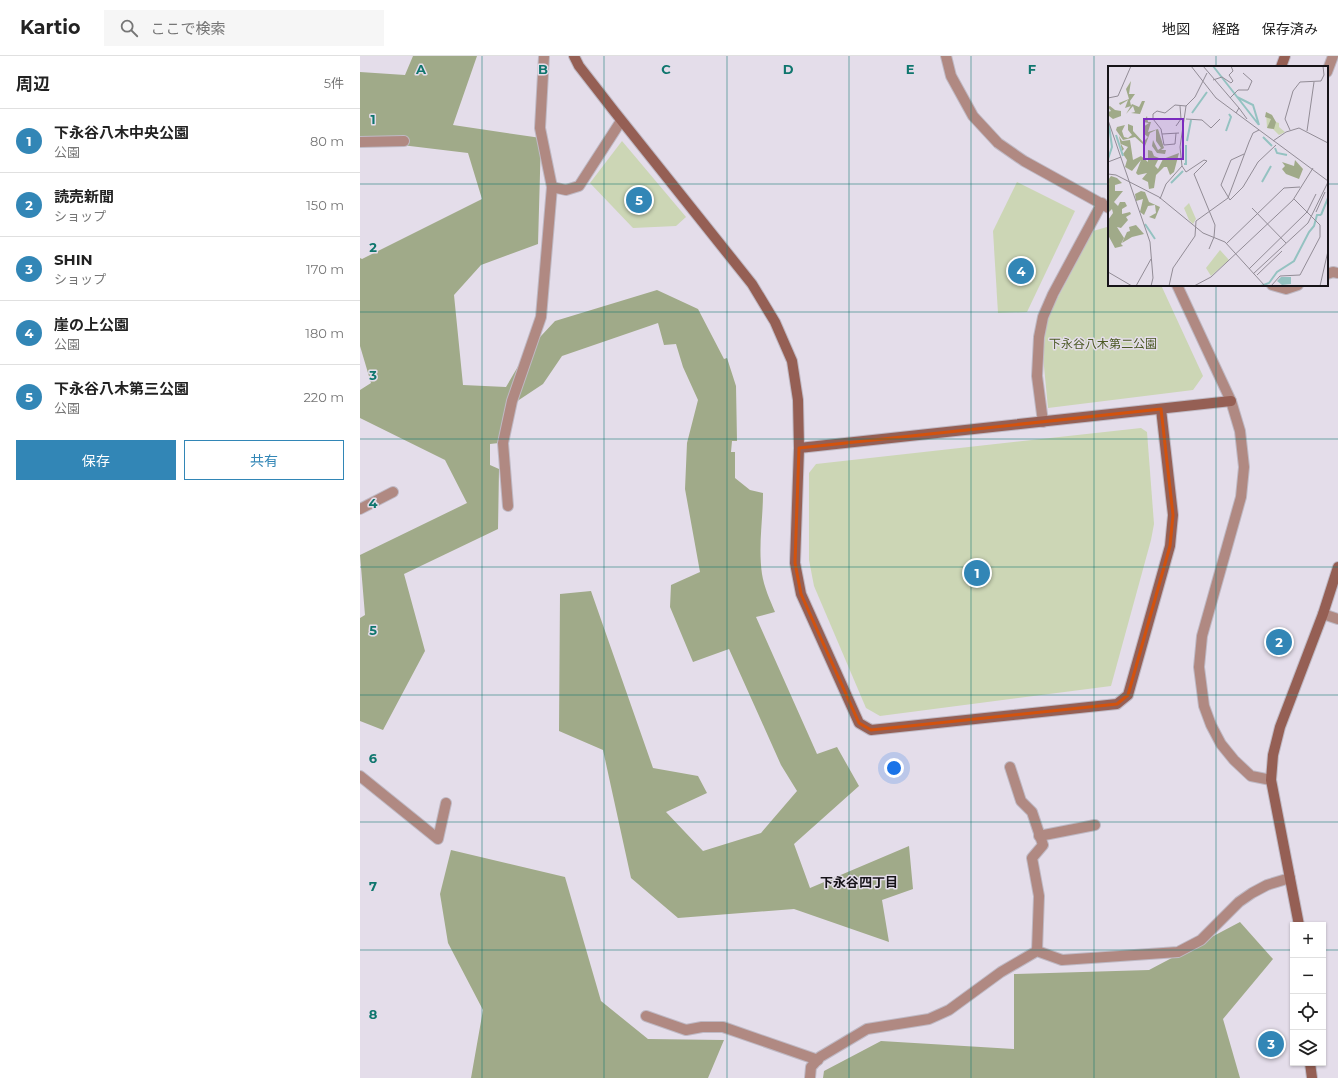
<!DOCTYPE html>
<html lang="ja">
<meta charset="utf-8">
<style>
body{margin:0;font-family:Montserrat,"Noto Sans JP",sans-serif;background:#f6f6f6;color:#222}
.controls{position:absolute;right:12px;bottom:12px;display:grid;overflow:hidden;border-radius:0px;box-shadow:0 1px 3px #0004}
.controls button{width:36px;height:36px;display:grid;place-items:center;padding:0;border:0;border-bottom:1px solid #e0e0e0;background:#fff;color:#222;font:20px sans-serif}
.you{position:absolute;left:534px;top:712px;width:14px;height:14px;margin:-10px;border:3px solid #fff;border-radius:50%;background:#1a73e8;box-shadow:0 0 0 6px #1a73e833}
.badge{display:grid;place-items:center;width:26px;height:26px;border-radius:50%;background:#3286b6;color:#fff;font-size:13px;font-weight:700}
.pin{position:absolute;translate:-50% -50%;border:2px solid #fff;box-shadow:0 1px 4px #0006}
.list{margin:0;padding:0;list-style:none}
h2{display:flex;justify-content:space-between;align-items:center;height:52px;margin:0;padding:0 16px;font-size:17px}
h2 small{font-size:13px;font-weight:400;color:#767676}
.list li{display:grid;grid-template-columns:26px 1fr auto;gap:12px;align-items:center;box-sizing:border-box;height:64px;padding:0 16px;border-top:1px solid #e0e0e0}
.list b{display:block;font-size:15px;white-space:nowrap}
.list p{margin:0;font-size:13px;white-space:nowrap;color:#767676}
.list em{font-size:13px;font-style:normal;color:#767676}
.actions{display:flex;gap:8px;padding:12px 16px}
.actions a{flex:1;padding:9px 0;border:1px solid #3286b6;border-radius:0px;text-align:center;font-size:14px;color:#3286b6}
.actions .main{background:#3286b6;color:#fff}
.icon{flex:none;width:22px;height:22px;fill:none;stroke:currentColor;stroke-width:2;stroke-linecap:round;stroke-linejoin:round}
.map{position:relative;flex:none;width:978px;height:1022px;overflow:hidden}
header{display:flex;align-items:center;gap:24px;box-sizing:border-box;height:56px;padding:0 20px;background:#fff;border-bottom:1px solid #e0e0e0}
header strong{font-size:19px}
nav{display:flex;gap:22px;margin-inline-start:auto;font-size:14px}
.search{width:280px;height:36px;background:#f6f6f6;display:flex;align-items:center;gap:10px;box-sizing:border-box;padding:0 14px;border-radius:0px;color:#767676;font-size:15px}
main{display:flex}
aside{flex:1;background:#fff}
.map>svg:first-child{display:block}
.green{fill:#ccd6b5}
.forest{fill:#a0aa89}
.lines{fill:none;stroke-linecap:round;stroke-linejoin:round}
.street-casing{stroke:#bfb9c4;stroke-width:12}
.secondary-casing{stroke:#bfb9c4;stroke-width:12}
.street{stroke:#b08982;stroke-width:10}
.secondary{stroke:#955f54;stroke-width:10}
.marked{fill:none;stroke:#d3520d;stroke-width:3;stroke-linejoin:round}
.grid{fill:none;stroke:#0f766e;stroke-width:1;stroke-opacity:0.55}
.labels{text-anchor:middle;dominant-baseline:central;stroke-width:3;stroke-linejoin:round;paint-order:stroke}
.park-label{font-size:12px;fill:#4b5924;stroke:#e4ddea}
.neighbourhood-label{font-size:13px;font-weight:bold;fill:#161318;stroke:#e4ddea}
.inset-river{fill:none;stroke:#94c2c1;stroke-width:2}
.inset-road{fill:none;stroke:#928c96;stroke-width:1}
.view{fill:#7b2cbf;fill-opacity:0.15;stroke:#7b2cbf;stroke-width:2}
.inset-edge{fill:none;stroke:#161318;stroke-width:2}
.grid-label{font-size:13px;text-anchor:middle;font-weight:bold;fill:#0f766e;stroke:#e4ddea;stroke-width:3;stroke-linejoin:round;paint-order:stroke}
</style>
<header>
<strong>Kartio</strong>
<div class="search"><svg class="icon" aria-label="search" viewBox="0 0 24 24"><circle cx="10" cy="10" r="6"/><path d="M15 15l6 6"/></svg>ここで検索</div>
<nav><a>地図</a><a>経路</a><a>保存済み</a></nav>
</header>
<main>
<aside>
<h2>周辺<small>5件</small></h2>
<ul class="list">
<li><span class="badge">1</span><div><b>下永谷八木中央公園</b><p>公園</p></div><em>80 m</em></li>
<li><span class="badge">2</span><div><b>読売新聞</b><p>ショップ</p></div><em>150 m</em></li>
<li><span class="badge">3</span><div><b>SHIN</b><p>ショップ</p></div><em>170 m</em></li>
<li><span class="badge">4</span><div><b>崖の上公園</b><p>公園</p></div><em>180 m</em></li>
<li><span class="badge">5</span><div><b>下永谷八木第三公園</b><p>公園</p></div><em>220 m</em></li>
</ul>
<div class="actions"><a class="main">保存</a><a>共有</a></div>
</aside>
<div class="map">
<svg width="978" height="1022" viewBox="0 0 978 1022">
<rect width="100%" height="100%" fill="#e4ddea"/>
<g class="green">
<path d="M 262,85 L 326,161 L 316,170 L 273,172 L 230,127 Z"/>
<path d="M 657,126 L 715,155 L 667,256 L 638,257 L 633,175 Z"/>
<path d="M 747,171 L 749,172 L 749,229 L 801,229 L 843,320 L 833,334 L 688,352 L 683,300 L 687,262 L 733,175 Z"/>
<path d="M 781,372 L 787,376 L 794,468 L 791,484 L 751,630 L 520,660 L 506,652 L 454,530 L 449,504 L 449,417 L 456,408 Z"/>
</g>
<g class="forest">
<path d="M 53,0 L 117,0 L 93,69 L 181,82 L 178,188 L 121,209 L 94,239 L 103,329 L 146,331 L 167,295 L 195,265 L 297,234 L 338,253 L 364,303 L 367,302 L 376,330 L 377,385 L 372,385 L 371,396 L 375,396 L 375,422 L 390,434 L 403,437 C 403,464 398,490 402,518 C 404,531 410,544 415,556 L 396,561 L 457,698 L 477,691 L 499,730 L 434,788 L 450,832 L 549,790 L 553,833 L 522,844 L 529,886 L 434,853 L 318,862 L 271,822 L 243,694 L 199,675 L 200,538 L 231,535 L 293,712 L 338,720 L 347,737 L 306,756 L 343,795 L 401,777 L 437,735 L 421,709 L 369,593 L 333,606 L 310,551 L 311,529 L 340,516 L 325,433 L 327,387 L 338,344 L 323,311 L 316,288 L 304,289 L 298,267 L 202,300 L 183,328 L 147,352 L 139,387 L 130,388 L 130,409 L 139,413 L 138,473 L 44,518 L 65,595 L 23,674 L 0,665 L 0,562 L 5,559 L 0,499 L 107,447 L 85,404 L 0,362 L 0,334 L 11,327 L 0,290 L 0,202 L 2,203 L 122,143 L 108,97 L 0,84 L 0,16 L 45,19 Z"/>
<path d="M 91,794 L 205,821 L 241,945 L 288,983 L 364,984 L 348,1022 L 111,1022 L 123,954 L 88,887 L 80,838 Z"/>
<path d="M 880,866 L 913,903 L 863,963 L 880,1022 L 463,1022 L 464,1015 L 521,985 L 654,993 L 654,918 L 789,914 Z"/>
</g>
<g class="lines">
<g class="street-casing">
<g id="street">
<path d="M 586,0 L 591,20 L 613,60 L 638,87 L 664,105 L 749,152"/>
<path d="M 967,16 L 973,0"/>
<path d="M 0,86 L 44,85"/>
<path d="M 192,131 L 206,134 L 219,130 L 261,65"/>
<path d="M 967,218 L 973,216 L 978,217"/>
<path d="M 817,229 L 871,345 L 880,375 L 884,411 L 881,441 L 842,580 L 839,611 L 844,650 L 851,669 L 861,688 L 874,704 L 891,720 L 911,724"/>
<path d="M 912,229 L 926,233 L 938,229"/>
<path d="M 683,366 L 677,320 L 679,281 L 683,261 L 693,238 L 742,147"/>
<path d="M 148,450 L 143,387 L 152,345 L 181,261 L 192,131 L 180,72 L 184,0"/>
<path d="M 0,453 L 33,436"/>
<path d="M 963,558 L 978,563"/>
<path d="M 650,711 L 661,745 L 672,756 L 683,789 L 672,802 L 679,840 L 677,895"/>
<path d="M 0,720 L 78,783 L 86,747"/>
<path d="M 679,780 L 735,769"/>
<path d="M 286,960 L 326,974 L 342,971 L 363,971 L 458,1004"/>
<path d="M 450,1022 L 451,1011 L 460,1001 L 507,973 L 569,963 L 589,954 L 641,916 L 677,895 L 702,904 L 818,896 L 841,884 L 879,846 L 892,837 L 907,829 L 930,822"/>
</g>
</g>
<g class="secondary-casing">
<g id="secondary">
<path d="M 214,0 L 219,10 L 254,55 L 392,228 L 415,266 L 432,305 L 438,344 L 439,392 L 435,507 L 441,538 L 499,667 L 511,674 L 757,648 L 768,639 L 810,490 L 813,459 L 801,353"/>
<path d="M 921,11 L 925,0"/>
<path d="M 439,392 L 871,345"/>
<path d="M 939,869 L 911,724 L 913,699 L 920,671 L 963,558 L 978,511"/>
<path d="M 950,1007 L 952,1022"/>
</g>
</g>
<use href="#street" class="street"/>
<use href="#secondary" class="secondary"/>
</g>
<path class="marked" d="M 801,353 L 813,459 L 810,490 L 768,639 L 757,648 L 511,674 L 499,667 L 441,538 L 435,507 L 439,392 Z"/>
<path class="grid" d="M 122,0 L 122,1022M 244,0 L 244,1022M 367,0 L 367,1022M 489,0 L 489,1022M 611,0 L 611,1022M 734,0 L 734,1022M 856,0 L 856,11M 0,128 L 749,128M 967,128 L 978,128M 856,229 L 856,1022M 0,256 L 978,256M 0,383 L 978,383M 0,511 L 978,511M 0,639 L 978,639M 0,766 L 978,766M 0,894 L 933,894M 963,894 L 978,894"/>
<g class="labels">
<g class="park-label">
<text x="743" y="287">下永谷八木第二公園</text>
</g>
<g class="neighbourhood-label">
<text x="499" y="826">下永谷四丁目</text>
</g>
</g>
<g transform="translate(748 10)">
<rect width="220" height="220" fill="#e4ddea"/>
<path d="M 158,46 L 164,49 L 165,55 L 171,57 L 171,61 L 177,66 L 171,69 L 165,63 L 159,62 ZM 81,137 L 88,153 L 85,158 L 81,154 L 76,142 ZM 112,184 L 121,194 L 103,210 L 98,202 Z" fill="#ccd6b5"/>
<path d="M 23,15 L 21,28 L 27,28 L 22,35 L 23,40 L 17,42 L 20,34 L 12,39 L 11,37 L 21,33 L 18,23 ZM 34,35 L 37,35 L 32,48 L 23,47 L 27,46 L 25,40 L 18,48 L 24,38 L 31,41 ZM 2,40 L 7,44 L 13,45 L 13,50 L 5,53 L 1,50 L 0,46 L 3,45 L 0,41 ZM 158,46 L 164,49 L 168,56 L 166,63 L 159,62 L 163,53 L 157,51 ZM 39,50 L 40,56 L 43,56 L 40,66 L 50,63 L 56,82 L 53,84 L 58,84 L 57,88 L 49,87 L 44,80 L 45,74 L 50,84 L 53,82 L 48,75 L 48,64 L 42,67 L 37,80 L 27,71 L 15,74 L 8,64 L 9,61 L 17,59 L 14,65 L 16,71 L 20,72 L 24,69 L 20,64 L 20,58 L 25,60 L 25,65 L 35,76 L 40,71 L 35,67 L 35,61 L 41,57 L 35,56 ZM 11,70 L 14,75 L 22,74 L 25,94 L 33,90 L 40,96 L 40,84 L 44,85 L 46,90 L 51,92 L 47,100 L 50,103 L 55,93 L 71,87 L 66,106 L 62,109 L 59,101 L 56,101 L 48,109 L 46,122 L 41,123 L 40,116 L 34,113 L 39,107 L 30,109 L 28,107 L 33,94 L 24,105 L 17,101 L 19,94 L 15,88 L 20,81 L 13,78 L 16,83 L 14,85 ZM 187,94 L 195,103 L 191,113 L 178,108 L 174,103 L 177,100 L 174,96 L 186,100 ZM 3,110 L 9,112 L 14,117 L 7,119 L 7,125 L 15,125 L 6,136 L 10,140 L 12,136 L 17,136 L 19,140 L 14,143 L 14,148 L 22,146 L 23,148 L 18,151 L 20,154 L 13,162 L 9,161 L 16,172 L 13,178 L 15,180 L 7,182 L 0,169 L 0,154 L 5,147 L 4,143 L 0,147 L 0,114 ZM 33,125 L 37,126 L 41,136 L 52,141 L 47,153 L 41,151 L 48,147 L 47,139 L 40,140 L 36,149 L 32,146 L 35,133 L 28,135 L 27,128 ZM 28,159 L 36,168 L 24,171 L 14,177 L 19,166 L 22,165 L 21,161 Z" fill="#a0aa89"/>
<path d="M 173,211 L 183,211 L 183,218 L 174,219 L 169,215 Z" fill="#94c2c1"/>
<path class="inset-river" d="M 105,0 L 151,59M 129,31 L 145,39 L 151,59M 84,47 L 99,26M 118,65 L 123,51 L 121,48M 8,69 L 15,90M 155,71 L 164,80M 79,75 L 83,54M 167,82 L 169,87 L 179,89M 0,93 L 4,81 L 1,59M 76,98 L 78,98 L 78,79M 154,116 L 163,100M 63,117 L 75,105M 213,149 L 220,132M 37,158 L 47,173M 153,220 L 161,217 L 169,206 L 186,195 L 201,166 L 206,160 L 209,149 L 213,149"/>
<path class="inset-road" d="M 83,0 L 108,32 L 220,115M 95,0 L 131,42 L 128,47M 105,14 L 114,11 L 123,17 L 125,15 L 121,9 L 125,5 L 123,0M 0,32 L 10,30 L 23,0M 122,32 L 130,24 L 140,24 L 144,15 L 135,7M 131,42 L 139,53M 78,53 L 94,54 L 103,62 L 112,53M 0,54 L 42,176 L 45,212 L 43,220M 68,60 L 73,53 L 72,40M 182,64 L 177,53 L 185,25 L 192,16 L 213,15 L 216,9 L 215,0M 199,65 L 206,16M 68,67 L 67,78 L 56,79 L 53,63 L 45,53 L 45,48 L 49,45 L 57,47 L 67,39 L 78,40M 54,68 L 71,67M 165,75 L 178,66 L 191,62 L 220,77M 136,88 L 123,94 L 113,119 L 122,134 L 135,121 L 150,96 L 168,79M 0,96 L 13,91M 74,100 L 78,106 L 96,94 L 99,95 L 86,108 L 107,159 L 106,171 L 101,183M 0,108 L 8,109 L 51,131 L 95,167 L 117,176 L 157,220M 52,133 L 58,118 L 74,100 L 72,81 L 78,40 L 87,31 L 99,7M 144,142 L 178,177M 208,146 L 217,126M 118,178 L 176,122 L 192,121M 141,203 L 199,146 L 208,128M 0,206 L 24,220M 145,208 L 200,157 L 220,116M 149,209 L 174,185M 28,220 L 43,193M 61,220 L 65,202 L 87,170 L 88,155 L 120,132 L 141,76 L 145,67 L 151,64M 86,220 L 103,211 L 185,134 L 205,102M 163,220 L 172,210 L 192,209 L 212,171 L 212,159 L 186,133M 212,220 L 220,185"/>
<path class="view" d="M 36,53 L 75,53 L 75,93 L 36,93 Z"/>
<rect width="220" height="220" class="inset-edge"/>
</g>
<g class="grid-label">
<text x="61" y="18">A</text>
<text x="183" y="18">B</text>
<text x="306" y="18">C</text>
<text x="428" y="18">D</text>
<text x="550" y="18">E</text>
<text x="672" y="18">F</text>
<text x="13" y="68">1</text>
<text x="13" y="196">2</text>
<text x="13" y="324">3</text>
<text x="13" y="452">4</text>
<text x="13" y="579">5</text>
<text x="13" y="707">6</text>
<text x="13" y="835">7</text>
<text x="13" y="963">8</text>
</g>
</svg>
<div class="controls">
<button>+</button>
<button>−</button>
<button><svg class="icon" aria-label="locate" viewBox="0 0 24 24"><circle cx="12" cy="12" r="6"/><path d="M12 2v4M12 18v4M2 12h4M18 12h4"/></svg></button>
<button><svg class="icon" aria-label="layers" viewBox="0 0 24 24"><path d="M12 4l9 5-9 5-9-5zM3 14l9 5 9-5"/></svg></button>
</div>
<div class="you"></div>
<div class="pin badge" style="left:617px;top:517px">1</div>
<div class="pin badge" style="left:919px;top:586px">2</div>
<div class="pin badge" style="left:911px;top:988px">3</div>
<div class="pin badge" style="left:661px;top:215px">4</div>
<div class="pin badge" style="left:279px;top:144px">5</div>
</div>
</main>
